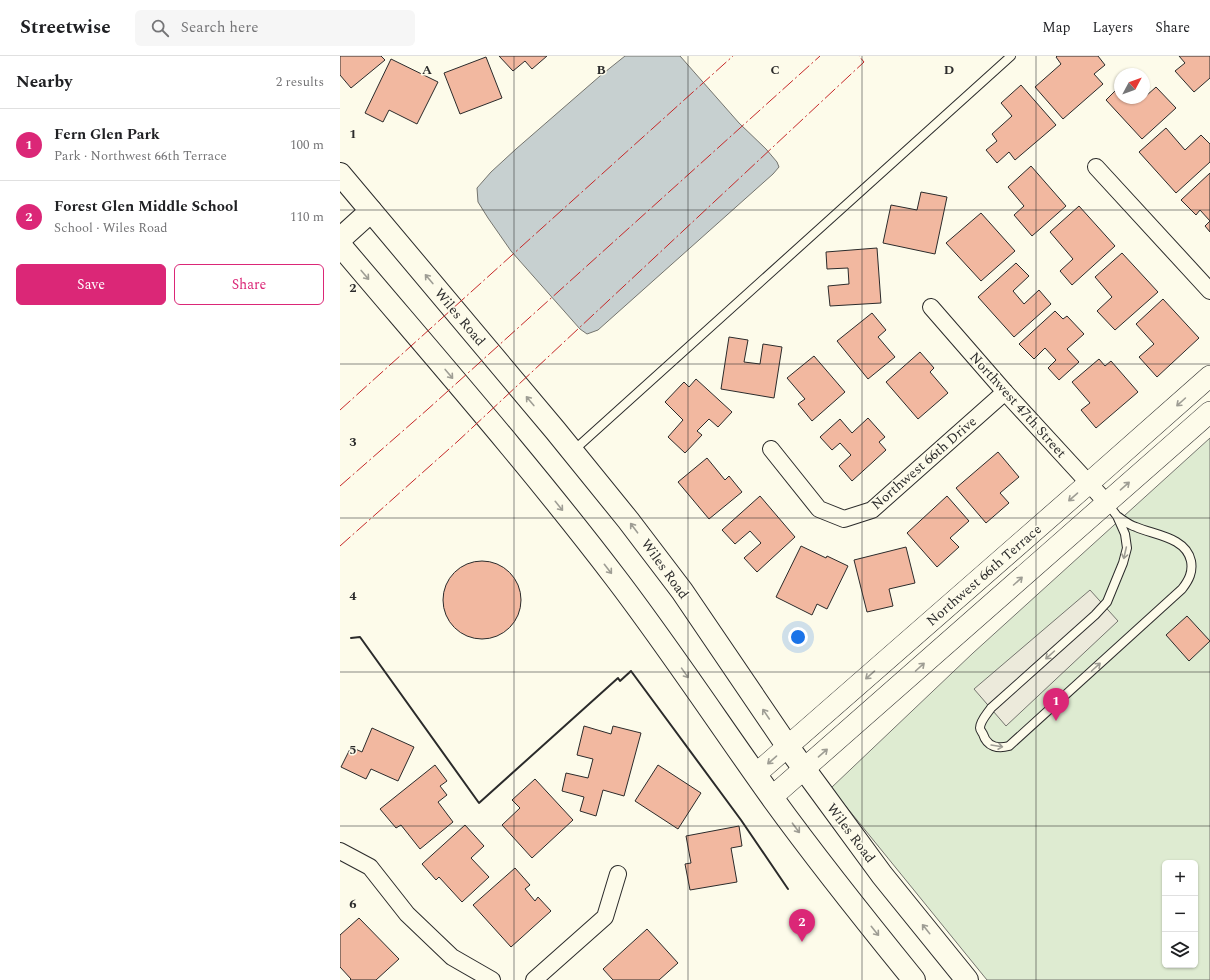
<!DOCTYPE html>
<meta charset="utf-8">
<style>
body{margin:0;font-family:Spectral,serif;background:#f6f6f6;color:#202124}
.controls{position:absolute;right:12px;bottom:12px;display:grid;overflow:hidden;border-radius:6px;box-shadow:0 1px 3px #0004}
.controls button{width:36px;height:36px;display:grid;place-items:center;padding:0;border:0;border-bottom:1px solid #e0e0e0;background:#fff;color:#202124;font:20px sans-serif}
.compass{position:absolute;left:774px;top:12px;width:36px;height:36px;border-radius:50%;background:#fff;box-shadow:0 1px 3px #0004;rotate:49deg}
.you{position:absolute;left:458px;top:581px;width:14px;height:14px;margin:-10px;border:3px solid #fff;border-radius:50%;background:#1a73e8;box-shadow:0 0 0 6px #1a73e833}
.badge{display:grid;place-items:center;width:26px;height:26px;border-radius:50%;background:#db2777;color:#fff;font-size:13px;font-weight:700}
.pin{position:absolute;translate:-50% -33px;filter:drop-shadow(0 1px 2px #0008)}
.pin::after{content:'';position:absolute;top:21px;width:14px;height:12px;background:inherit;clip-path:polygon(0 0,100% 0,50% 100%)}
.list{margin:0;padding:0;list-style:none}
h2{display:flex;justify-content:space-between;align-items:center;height:52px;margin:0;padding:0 16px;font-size:17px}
h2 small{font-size:13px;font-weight:400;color:#757577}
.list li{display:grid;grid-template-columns:26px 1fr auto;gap:12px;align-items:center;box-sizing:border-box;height:72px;padding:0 16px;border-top:1px solid #e0e0e0}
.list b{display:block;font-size:15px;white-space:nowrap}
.list p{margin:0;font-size:13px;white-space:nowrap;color:#757577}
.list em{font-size:13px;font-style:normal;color:#757577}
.actions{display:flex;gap:8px;padding:12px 16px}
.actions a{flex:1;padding:9px 0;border:1px solid #db2777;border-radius:6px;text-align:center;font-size:14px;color:#db2777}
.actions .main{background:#db2777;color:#fff}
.icon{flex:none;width:22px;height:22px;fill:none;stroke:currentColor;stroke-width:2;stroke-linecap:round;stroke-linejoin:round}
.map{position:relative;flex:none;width:870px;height:924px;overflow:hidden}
header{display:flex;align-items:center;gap:24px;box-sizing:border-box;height:56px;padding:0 20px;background:#fff;border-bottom:1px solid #e0e0e0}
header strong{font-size:19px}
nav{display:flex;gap:22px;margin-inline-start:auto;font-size:14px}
.search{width:280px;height:36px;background:#f6f6f6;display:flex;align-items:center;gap:10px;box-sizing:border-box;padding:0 14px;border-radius:6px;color:#757577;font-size:15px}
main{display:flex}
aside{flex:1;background:#fff}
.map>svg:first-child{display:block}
.green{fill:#deebd1;stroke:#74746e;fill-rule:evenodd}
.parking{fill:#eceadb;stroke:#74746e}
.water{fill:#c7d0d0;stroke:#74746e}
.building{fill:#f2b8a0;stroke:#2b2b2b}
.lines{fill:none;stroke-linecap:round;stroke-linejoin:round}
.service-casing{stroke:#2b2b2b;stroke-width:10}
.minor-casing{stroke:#2b2b2b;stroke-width:18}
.tertiary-casing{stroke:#2b2b2b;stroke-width:22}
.secondary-casing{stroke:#2b2b2b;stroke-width:24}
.service{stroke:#fdfbea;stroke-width:8}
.minor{stroke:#fdfbea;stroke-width:16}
.tertiary{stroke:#fdfbea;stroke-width:21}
.secondary{stroke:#fdfbea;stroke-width:22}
.wall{stroke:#2b2b2b;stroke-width:2}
.power{stroke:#c62828;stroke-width:1;stroke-dasharray:14 3 2 3;stroke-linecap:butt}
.oneway{stroke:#9e9d94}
.grid{fill:none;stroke:#2b2b2b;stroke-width:1;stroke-opacity:0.55}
.labels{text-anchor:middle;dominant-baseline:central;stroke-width:3;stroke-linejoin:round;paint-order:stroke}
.street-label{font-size:14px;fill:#2b2b2b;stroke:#fdfbea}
.grid-label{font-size:13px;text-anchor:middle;font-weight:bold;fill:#2b2b2b;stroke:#fdfbea;stroke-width:3;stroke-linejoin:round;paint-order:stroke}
</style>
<header>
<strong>Streetwise</strong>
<div class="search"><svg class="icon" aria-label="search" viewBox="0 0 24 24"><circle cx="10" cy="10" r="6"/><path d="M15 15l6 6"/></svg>Search here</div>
<nav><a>Map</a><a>Layers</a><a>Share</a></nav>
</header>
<main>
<aside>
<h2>Nearby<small>2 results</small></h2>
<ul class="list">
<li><span class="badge">1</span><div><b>Fern Glen Park</b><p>Park · Northwest 66th Terrace</p></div><em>100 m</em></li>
<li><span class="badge">2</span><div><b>Forest Glen Middle School</b><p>School · Wiles Road</p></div><em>110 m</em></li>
</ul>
<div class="actions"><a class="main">Save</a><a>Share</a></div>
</aside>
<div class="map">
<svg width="870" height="924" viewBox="0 0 870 924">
<rect width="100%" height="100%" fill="#fdfbea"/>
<path class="green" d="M 870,382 L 870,924 L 647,924 L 491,732 L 633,597 ZM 825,807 L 855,807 L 855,909 L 825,909 Z"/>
<path class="parking" d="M 750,534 L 778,565 L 666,670 L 634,633 Z"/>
<path class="water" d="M 285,0 L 340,0 L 399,67 L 426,93 L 437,106 L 439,111 L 433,118 L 258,274 L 247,278 L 240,273 L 171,195 L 148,162 L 138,146 L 137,132 L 151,116 L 176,93 L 260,20 Z"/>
<g class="building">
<path d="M 0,0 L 41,0 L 45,4 L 11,32 L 0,19 Z"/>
<path d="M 159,0 L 207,0 L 192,13 L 185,5 L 173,15 Z"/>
<path d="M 717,0 L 758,0 L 765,9 L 754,18 L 763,28 L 723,63 L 695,31 L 721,8 L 716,1 Z"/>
<path d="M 839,0 L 870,0 L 870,22 L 854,36 L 835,15 L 845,7 Z"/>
<path d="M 146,1 L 162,42 L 120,58 L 104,17 Z"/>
<path d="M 51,3 L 98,26 L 77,68 L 49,54 L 43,66 L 25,57 Z"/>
<path d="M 681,29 L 716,69 L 675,104 L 669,96 L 657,107 L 646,94 L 657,85 L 652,78 L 672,60 L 661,47 Z"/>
<path d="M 780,30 L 780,42 L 804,42 L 804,37 L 806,40 L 816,31 L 836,52 L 802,83 L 766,44 Z"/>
<path d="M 826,72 L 845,94 L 861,79 L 870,88 L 870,106 L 836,137 L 799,96 Z"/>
<path d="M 691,110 L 726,150 L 692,180 L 674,159 L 684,150 L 668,131 Z"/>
<path d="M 870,117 L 870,176 L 865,170 L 870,165 L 860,154 L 856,159 L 841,144 Z"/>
<path d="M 581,136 L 607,141 L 595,198 L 543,187 L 551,149 L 577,154 Z"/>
<path d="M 739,150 L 775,190 L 732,229 L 720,215 L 733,203 L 710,176 Z"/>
<path d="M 641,157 L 675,195 L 641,225 L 606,187 Z"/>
<path d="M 537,192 L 541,247 L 490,250 L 488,230 L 509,228 L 508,212 L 487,213 L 486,196 Z"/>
<path d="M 782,197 L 818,236 L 775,274 L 757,255 L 772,241 L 755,221 Z"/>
<path d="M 676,207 L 689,220 L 673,235 L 684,248 L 699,234 L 711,248 L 674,281 L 638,241 Z"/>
<path d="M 823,243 L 859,282 L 817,321 L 799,301 L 814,288 L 796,268 Z"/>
<path d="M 715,255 L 723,263 L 727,260 L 744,278 L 727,293 L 739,306 L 719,324 L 708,312 L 716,304 L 705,292 L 694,303 L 679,288 Z"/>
<path d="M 532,257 L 546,274 L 538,281 L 555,301 L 528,323 L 497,285 Z"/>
<path d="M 389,281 L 408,284 L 404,306 L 420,308 L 423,288 L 442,291 L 434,342 L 381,333 Z"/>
<path d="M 580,296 L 594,312 L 590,316 L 608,337 L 578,363 L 546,326 Z"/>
<path d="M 474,300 L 505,336 L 472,365 L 458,348 L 465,343 L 447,322 Z"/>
<path d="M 759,303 L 765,310 L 771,305 L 798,336 L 756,372 L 741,354 L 750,347 L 732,326 Z"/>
<path d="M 356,323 L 392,356 L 378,371 L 369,363 L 357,375 L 362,379 L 345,397 L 328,381 L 343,364 L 325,346 L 344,326 L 349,331 Z"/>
<path d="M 528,362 L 545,381 L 539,386 L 546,394 L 512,425 L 499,410 L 511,399 L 500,387 L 492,394 L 480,381 L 500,363 L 512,377 Z"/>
<path d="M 658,396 L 679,421 L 660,437 L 669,447 L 646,467 L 616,432 Z"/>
<path d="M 367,402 L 385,424 L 389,420 L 402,436 L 369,463 L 338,426 Z"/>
<path d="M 420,440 L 455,481 L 417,516 L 404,502 L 421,487 L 410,475 L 395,488 L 382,474 Z"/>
<path d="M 607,440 L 629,465 L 610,482 L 619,491 L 597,511 L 567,477 Z"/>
<path d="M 461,490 L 486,502 L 487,500 L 508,510 L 487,553 L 477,548 L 472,559 L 436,541 Z"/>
<path d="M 566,491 L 575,527 L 549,533 L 553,550 L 527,556 L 514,504 Z"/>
<circle cx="142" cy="544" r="39"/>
<path d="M 847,560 L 870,585 L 849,605 L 826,579 Z"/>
<path d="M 244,670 L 271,678 L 273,670 L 301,677 L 284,740 L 263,734 L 256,760 L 240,755 L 244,741 L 222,735 L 226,717 L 248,722 L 253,703 L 237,699 Z"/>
<path d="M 32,672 L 74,691 L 58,725 L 31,713 L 26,723 L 1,711 L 11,691 L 22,696 Z"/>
<path d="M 95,709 L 107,725 L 100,730 L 107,739 L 98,746 L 113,766 L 80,793 L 61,769 L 56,772 L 40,753 Z"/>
<path d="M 318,709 L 361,737 L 338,773 L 295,745 Z"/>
<path d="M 195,723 L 233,764 L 192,802 L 162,769 L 180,752 L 172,744 Z"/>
<path d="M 125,769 L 144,790 L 131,802 L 149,821 L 122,846 L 99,821 L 96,824 L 82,808 Z"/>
<path d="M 399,770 L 402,790 L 391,792 L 397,826 L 350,834 L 345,808 L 351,807 L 346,780 Z"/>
<path d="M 175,812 L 190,829 L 185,833 L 195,845 L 198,841 L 211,855 L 171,891 L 133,849 Z"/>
<path d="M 19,862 L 59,903 L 36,924 L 10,924 L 11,923 L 0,911 L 0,879 Z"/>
<path d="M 307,873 L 338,907 L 319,924 L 273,924 L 263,913 Z"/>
</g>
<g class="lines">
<g class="service-casing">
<g id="service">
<path d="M 233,395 L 671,0"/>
<path d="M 767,447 L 777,460 L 785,478 L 787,492 L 783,507 L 767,546 L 755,559 L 651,652 C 647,658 640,665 640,672 C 640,674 642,676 643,678 C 647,691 658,693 669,690 L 842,533 C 849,524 853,516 851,505 C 846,481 814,479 796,471 C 789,469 783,464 777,460"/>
</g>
</g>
<g class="minor-casing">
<g id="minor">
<path d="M 756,111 L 870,235"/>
<path d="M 591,251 L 665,336 L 766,446"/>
<path d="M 431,393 L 479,453 L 504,463 L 532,454 L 665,336"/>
<path d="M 0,795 L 30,811 L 67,858 L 112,901 L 152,924"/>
<path d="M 194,924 L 265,861 L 278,818"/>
</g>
</g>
<g class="tertiary-casing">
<g id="tertiary">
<path d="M 416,718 L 749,427 L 870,320"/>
<path d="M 432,741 L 870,356"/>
</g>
</g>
<g class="secondary-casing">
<g id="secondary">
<path d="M 0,118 L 215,374 L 288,464 L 342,535 L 448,691 L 479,733 L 542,819 L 627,924"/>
<path d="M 0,183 L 31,155"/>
<path d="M 0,189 C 93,299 188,407 275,521 C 330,593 380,669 433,743 C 478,805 526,865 574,924"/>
</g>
</g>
<use href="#service" class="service"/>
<use href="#minor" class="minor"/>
<use href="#tertiary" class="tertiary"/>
<use href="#secondary" class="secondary"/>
<path class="wall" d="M 11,582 L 20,581 L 139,747 L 278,622 L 280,625 L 291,615 L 401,764 L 448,833"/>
<g class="power">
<path d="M 0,354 L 393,0"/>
<path d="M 0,430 L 88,353 L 480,0"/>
<path d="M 0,490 L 118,385 L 524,6 L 519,0"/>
</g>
</g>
<defs><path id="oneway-shaft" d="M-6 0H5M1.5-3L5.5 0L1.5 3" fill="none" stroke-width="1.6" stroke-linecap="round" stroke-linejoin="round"/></defs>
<g class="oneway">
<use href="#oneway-shaft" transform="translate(25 219) rotate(50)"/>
<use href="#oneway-shaft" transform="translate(89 223) rotate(-130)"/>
<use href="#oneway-shaft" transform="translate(109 318) rotate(50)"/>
<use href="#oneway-shaft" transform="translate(190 345) rotate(-130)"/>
<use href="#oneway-shaft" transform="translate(841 346) rotate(138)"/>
<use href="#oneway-shaft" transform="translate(785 430) rotate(-41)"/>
<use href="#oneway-shaft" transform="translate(733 441) rotate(139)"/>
<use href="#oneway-shaft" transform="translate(219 450) rotate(51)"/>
<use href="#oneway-shaft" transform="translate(294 472) rotate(-127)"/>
<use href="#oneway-shaft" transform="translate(785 497) rotate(103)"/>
<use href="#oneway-shaft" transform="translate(268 513) rotate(52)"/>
<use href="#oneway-shaft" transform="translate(678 525) rotate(-42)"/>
<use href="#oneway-shaft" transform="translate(710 599) rotate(138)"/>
<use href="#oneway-shaft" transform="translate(580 611) rotate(-42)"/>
<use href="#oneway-shaft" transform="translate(756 611) rotate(-42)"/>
<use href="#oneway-shaft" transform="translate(345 617) rotate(55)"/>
<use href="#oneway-shaft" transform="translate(530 619) rotate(139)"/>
<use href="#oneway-shaft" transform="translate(426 658) rotate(-124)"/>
<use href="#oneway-shaft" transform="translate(657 690) rotate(9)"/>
<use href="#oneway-shaft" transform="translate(483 697) rotate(-41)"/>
<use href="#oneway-shaft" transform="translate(432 704) rotate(139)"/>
<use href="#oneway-shaft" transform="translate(456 772) rotate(53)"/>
<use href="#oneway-shaft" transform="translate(586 873) rotate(-129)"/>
<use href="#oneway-shaft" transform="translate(535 875) rotate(51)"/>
</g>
<path class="grid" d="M 174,0 L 174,924M 348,0 L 348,924M 522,0 L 522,924M 696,0 L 696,924M 0,154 L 870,154M 0,308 L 870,308M 0,462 L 870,462M 0,616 L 870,616M 0,770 L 870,770"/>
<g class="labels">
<g class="street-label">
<text transform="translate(120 261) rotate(50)">Wiles Road</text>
<text transform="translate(678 349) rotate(48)">Northwest 47th Street</text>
<text transform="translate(584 407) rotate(-41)">Northwest 66th Drive</text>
<text transform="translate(325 513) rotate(54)">Wiles Road</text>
<text transform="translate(644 519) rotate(-41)">Northwest 66th Terrace</text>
<text transform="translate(511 777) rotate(53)">Wiles Road</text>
</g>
</g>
<g class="grid-label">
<text x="87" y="18">A</text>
<text x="261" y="18">B</text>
<text x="435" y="18">C</text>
<text x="609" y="18">D</text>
<text x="13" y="82">1</text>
<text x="13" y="236">2</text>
<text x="13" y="390">3</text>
<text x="13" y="544">4</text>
<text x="13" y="698">5</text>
<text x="13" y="852">6</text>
</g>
</svg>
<div class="controls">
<button>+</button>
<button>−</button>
<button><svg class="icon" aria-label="layers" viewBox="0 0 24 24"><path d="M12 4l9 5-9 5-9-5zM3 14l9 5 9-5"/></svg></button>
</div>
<svg class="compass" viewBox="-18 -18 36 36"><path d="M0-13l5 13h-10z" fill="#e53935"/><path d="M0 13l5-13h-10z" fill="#757577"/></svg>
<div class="you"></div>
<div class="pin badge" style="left:716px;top:665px">1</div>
<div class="pin badge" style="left:462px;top:886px">2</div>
</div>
</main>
